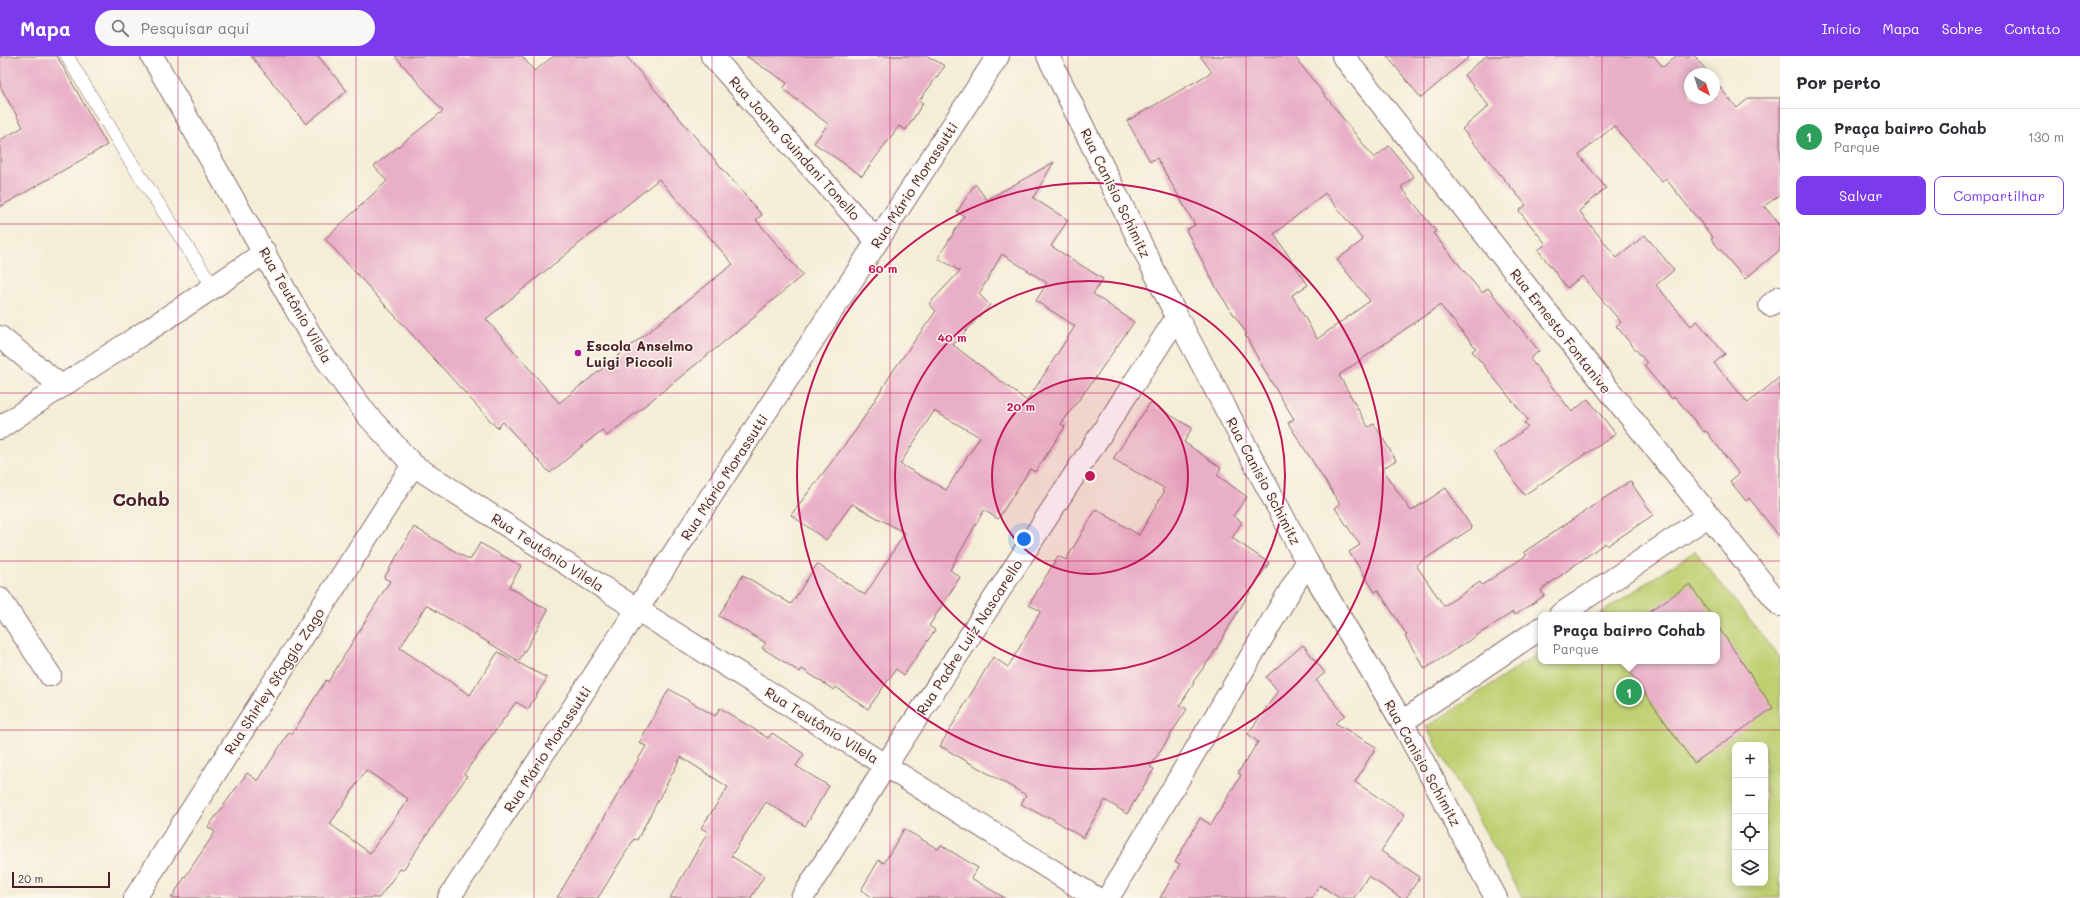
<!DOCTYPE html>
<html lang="pt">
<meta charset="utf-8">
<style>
body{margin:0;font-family:Mali,sans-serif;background:#f7f7f7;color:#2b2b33}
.controls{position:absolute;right:12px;bottom:12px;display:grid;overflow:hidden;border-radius:8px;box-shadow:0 2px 10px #0003}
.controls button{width:36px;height:36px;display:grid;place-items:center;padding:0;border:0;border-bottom:1px solid #e1e1e2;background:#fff;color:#2b2b33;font:20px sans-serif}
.compass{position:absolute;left:1684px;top:12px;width:36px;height:36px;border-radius:50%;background:#fff;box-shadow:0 2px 10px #0003;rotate:141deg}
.scale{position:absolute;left:12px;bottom:10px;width:98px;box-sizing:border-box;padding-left:4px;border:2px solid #4a1f2b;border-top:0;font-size:11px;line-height:14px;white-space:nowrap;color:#4a1f2b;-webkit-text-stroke:3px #fbf7ec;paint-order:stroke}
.you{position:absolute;left:1024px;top:483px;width:14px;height:14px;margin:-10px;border:3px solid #fff;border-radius:50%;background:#1a73e8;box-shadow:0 0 0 6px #1a73e833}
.badge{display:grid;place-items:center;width:26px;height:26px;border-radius:50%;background:#7c3aed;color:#fff;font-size:13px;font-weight:700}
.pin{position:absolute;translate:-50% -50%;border:2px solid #fff;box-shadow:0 1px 4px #0006}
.popup{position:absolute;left:1538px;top:556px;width:182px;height:52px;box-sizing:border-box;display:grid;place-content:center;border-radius:8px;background:#fff;filter:drop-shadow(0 1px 3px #0005);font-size:13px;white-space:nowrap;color:#7c7c81}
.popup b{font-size:15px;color:#2b2b33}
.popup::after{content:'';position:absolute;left:50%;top:100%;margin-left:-8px;border:8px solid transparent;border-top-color:#fff}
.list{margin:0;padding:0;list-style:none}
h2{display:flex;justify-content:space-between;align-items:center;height:52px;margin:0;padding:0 16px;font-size:17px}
h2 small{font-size:13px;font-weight:400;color:#7c7c81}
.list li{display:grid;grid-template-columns:26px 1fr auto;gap:12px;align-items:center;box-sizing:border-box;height:56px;padding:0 16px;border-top:1px solid #e1e1e2}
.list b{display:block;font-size:15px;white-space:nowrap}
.list p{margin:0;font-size:13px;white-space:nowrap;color:#7c7c81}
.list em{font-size:13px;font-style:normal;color:#7c7c81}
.actions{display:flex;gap:8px;padding:12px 16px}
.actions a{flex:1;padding:9px 0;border:1px solid #7c3aed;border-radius:8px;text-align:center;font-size:14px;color:#7c3aed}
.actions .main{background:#7c3aed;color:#fff}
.icon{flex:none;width:22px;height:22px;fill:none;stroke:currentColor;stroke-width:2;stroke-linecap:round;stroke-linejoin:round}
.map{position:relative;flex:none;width:1780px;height:842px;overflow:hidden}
header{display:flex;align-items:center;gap:24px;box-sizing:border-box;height:56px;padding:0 20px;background:#7c3aed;color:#fff}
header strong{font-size:19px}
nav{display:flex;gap:22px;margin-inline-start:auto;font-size:14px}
.search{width:280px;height:36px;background:#f7f7f7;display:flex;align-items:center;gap:10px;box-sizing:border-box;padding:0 14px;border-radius:22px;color:#7c7c81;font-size:15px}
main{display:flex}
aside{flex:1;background:#fff}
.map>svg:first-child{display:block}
.green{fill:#bfd072;stroke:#84784e;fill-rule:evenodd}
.building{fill:#e9afc8;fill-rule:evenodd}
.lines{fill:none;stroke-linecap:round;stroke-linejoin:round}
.service-casing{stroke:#866767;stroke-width:14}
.minor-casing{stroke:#866767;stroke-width:24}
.tertiary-casing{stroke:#866767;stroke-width:24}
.secondary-casing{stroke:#866767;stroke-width:24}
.service{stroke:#fff;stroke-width:13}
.minor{stroke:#fff;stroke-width:22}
.tertiary{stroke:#fff;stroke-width:22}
.secondary{stroke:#fff;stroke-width:22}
.grid{fill:none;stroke:#c2185b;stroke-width:1;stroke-opacity:0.55}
.ring{fill:none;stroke:#c2185b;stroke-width:2}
.poi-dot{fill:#b5179e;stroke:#fbf7ec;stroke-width:1.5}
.labels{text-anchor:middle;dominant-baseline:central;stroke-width:3;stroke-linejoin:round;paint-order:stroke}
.street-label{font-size:14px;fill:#4a1f2b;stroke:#fbf7ec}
.poi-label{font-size:14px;font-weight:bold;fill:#4a1f2b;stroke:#fbf7ec;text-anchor:start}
.district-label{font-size:18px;font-weight:bold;fill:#4a1f2b;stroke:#fbf7ec}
.centre{fill:#c2185b;stroke:#fbf7ec;stroke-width:2}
.ring-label{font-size:12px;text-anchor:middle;font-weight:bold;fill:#c2185b;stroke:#fbf7ec;stroke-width:3;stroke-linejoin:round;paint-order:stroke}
</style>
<header>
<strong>Mapa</strong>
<div class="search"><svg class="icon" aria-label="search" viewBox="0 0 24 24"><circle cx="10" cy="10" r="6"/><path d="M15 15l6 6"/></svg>Pesquisar aqui</div>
<nav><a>Início</a><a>Mapa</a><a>Sobre</a><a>Contato</a></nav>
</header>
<main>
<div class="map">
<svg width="1780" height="842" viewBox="0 0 1780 842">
<rect width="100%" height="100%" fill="#fbf7ec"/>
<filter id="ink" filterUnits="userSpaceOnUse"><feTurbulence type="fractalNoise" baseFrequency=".025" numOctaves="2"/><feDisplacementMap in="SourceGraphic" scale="8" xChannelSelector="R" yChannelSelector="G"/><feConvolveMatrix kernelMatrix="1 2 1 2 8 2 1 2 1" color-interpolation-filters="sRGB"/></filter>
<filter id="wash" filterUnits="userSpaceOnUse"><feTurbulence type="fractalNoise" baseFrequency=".012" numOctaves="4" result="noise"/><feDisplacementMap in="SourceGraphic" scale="16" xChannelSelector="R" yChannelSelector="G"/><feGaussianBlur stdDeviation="0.9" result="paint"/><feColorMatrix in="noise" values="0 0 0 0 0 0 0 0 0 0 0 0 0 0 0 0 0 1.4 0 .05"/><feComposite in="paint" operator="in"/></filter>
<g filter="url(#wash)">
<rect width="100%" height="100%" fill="#f4edd7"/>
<path class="green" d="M 1695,495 L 1780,602 L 1780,842 L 1523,842 L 1426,671 L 1541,596 L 1541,605 L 1717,605 L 1717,559 L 1598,559 ZM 1735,689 L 1765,689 L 1765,827 L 1735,827 Z"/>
<g id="blocks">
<g class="building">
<path d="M 0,0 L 57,0 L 107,89 L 0,151 L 0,84 L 23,71 L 0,30 Z"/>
<path d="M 251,0 L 318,0 L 347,35 L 306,68 Z"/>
<path d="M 395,0 L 522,0 L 534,15 L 554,0 L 626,0 L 762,159 L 756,164 L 803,219 L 755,259 L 756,260 L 607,380 L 602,374 L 550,417 L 503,366 L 497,372 L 325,183 L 387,125 L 374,110 L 443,55 ZM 659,123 L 733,208 L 559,347 L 486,263 Z"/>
<path d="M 746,0 L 927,0 L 945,10 L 919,45 L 923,47 L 906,74 L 899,70 L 862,120 L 814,87 L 828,68 L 783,33 L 787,27 Z"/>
<path d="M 1200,0 L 1294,0 L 1374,102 L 1389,90 L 1414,121 L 1401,131 L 1436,175 L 1433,177 L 1482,237 L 1488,232 L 1539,295 L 1530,303 L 1572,356 L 1588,343 L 1616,378 L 1524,439 L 1494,396 L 1528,371 L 1524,367 L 1528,364 L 1472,295 L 1476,292 L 1440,249 L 1339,319 L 1368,371 L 1374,368 L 1396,404 L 1382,413 L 1411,455 L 1446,432 L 1472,472 L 1416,509 L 1444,550 L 1480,526 L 1482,529 L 1527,499 L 1524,496 L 1630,425 L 1653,459 L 1607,490 L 1605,487 L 1541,534 L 1544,540 L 1515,559 L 1513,556 L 1425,613 L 1405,580 L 1407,579 L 1378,534 L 1375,536 L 1349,496 L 1360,489 L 1335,452 L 1340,448 L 1288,367 L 1294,363 L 1269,322 L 1245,279 L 1247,278 L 1218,235 L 1186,174 L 1195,169 L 1157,102 L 1150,105 L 1127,65 L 1212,16 ZM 1325,137 L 1363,184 L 1337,204 L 1370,245 L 1317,283 L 1292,239 L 1308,229 L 1274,178 Z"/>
<path d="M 1387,0 L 1470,0 L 1421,42 Z"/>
<path d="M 1486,0 L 1654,0 L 1663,11 L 1676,0 L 1695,0 L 1709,18 L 1690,18 L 1690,42 L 1714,42 L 1714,24 L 1737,52 L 1749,42 L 1780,42 L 1780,139 L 1764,150 L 1780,169 L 1780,194 L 1745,223 L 1711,183 L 1713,182 L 1666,123 L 1662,126 L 1614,70 L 1579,99 L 1606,132 L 1579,155 L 1617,202 L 1645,179 L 1674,214 L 1656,229 L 1691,270 L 1697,265 L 1725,298 L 1714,307 L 1748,347 L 1780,321 L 1780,481 L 1749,442 L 1746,445 L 1730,425 L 1739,418 L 1706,375 L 1704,376 L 1675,341 L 1672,343 L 1644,310 L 1647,307 L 1616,270 L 1621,266 L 1582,220 L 1567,232 L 1538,194 L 1546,188 L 1519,155 L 1526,149 L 1462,73 L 1489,50 L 1464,19 Z"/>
<path d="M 1054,106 L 1033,142 L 1068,164 L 1051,190 L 1103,223 L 1093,238 L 1134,266 L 1095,322 L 1061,368 L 1065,371 L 1035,416 L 1030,413 L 998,463 L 984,454 L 950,514 L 960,521 L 929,570 L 935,574 L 904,619 L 896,613 L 868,653 L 836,631 L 834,634 L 802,613 L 800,616 L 762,592 L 766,587 L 719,560 L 743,519 L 791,548 L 817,508 L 865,539 L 905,477 L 852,448 L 826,484 L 791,459 L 856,374 L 895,312 L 936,255 L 929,248 L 960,215 L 938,202 L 964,160 L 957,156 L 975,128 L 987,144 ZM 1002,198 L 1047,227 L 1036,245 L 1075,270 L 1027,345 L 953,289 L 990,249 L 979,238 ZM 934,355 L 980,381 L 946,434 L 900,408 Z"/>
<path d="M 1150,347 L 1192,372 L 1184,386 L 1221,412 L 1217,419 L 1247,441 L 1233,460 L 1242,466 L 1232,482 L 1269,507 L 1246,542 L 1212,600 L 1193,626 L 1194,627 L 1180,649 L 1187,653 L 1150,711 L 1154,713 L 1127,758 L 1105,744 L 1083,782 L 1048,760 L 1047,762 L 1021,748 L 1026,739 L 940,690 L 993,601 L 1008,611 L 1041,555 L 1029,549 L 1058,500 L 1066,504 L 1096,453 L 1139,479 L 1164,436 L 1162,435 L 1164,432 L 1113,403 Z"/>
<path d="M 414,471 L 470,504 L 480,487 L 521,510 L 509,531 L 548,554 L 519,605 L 426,549 L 400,592 L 470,639 L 498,596 L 547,622 L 528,653 L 516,646 L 464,718 L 467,720 L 403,814 L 400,813 L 379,842 L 171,842 L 215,776 L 208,771 L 247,717 L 258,725 L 289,676 L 292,678 L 326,624 L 328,626 L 390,525 L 384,522 ZM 366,714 L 408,743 L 370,797 L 330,768 Z"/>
<path d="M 1690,528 L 1711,559 L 1644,559 Z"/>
<path d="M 1717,569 L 1773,652 L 1694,707 L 1622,605 L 1717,605 Z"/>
<path d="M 1303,589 L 1325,617 L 1316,624 L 1345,659 L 1335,667 L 1376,691 L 1355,726 L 1405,759 L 1381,795 L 1420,821 L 1406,842 L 1401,842 L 1368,820 L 1354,842 L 1339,842 L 1320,829 L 1312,842 L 1160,842 L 1180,808 L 1175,806 L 1200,762 L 1211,769 L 1241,719 L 1238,717 L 1258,686 L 1248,678 L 1278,635 L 1266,621 Z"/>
<path d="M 669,633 L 715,660 L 720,652 L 768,682 L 772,677 L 804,698 L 796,710 L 829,730 L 805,770 L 766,746 L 731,800 L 764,820 L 751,842 L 670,842 L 708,776 L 701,772 L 728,731 L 681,701 L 637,784 L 634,783 L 598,842 L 557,842 L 646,690 L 639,687 Z"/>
<path d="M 904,773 L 938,793 L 941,789 L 978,812 L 971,822 L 1005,842 L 874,842 L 861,834 L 879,804 L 884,807 Z"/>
</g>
</g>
</g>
<g filter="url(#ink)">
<use href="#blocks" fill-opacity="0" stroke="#866767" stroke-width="1"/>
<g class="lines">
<g class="service-casing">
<path id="service" d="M 67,0 L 127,100 L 214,232"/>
</g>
<g class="minor-casing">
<g id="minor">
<path d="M 152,0 L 318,292 L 367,359 L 413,409 L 638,554 L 1096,842"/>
<path d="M 1048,0 L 1177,261 L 1307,506 L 1402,666 L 1496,842"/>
<path d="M 1770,249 L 1780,241"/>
<path d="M 0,281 L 60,329"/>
<path d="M 0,372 C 87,311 178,257 265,196"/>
<path d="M 0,543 L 50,619"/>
<path d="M 1560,559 L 1708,460"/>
<path d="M 1402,666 L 1541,572"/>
<path d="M 135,842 L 413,409"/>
<path d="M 802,842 L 886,709 L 1177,261"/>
<path d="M 1108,842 L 1307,506"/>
</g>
</g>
<g class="tertiary-casing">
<path id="tertiary" d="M 1343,0 L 1780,549"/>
</g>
<g class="secondary-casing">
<g id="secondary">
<path d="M 712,0 L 877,185"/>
<path d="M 449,842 L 998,0"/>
</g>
</g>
<use href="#service" class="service"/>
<use href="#minor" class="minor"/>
<use href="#tertiary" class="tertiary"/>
<use href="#secondary" class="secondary"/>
</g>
</g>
<path class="grid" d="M 178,0 L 178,842M 356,0 L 356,842M 534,0 L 534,842M 712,0 L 712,842M 890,0 L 890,842M 1068,0 L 1068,842M 1246,0 L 1246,842M 1424,0 L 1424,842M 1602,0 L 1602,842M 0,168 L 1780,168M 0,337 L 1780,337M 0,505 L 1780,505M 0,674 L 1780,674"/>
<circle cx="1090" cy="420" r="98" fill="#c2185b" fill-opacity=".12"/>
<g class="ring">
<circle cx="1090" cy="420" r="98"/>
<circle cx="1090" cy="420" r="195"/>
<circle cx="1090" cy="420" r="293"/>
</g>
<circle class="poi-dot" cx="578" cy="297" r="4"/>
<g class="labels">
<g class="street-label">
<text transform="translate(795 92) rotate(48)">Rua Joana Guindani Tonello</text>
<text transform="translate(914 129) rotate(-57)">Rua Mário Morassutti</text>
<text transform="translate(1116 137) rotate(64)">Rua Canisio Schimitz</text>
<text transform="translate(296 249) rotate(60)">Rua Teutônio Vilela</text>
<text transform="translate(1561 275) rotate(52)">Rua Ernesto Fontanive</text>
<text transform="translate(724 421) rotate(-57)">Rua Mário Morassutti</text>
<text transform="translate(1264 425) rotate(62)">Rua Canisio Schimitz</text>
<text transform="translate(548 496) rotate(33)">Rua Teutônio Vilela</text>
<text transform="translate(969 581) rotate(-57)">Rua Padre Luiz Nascarello</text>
<text transform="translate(274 625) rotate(-57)">Rua Shirley Sfoggia Zago</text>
<text transform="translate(822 669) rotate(32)">Rua Teutônio Vilela</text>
<text transform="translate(547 693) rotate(-57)">Rua Mário Morassutti</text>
<text transform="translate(1423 707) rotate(61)">Rua Canisio Schimitz</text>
</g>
<g class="poi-label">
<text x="586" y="289">Escola Anselmo<tspan x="586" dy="16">Luigi Piccoli</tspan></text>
</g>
<g class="district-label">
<text x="141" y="443">Cohab</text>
</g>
</g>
<circle cx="1090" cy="420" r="6" class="centre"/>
<g class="ring-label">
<text x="883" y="217">60 m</text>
<text x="952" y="286">40 m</text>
<text x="1021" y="355">20 m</text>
</g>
</svg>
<div class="controls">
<button>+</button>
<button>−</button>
<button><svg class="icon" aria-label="locate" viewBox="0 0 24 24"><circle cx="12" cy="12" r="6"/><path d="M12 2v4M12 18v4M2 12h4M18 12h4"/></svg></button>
<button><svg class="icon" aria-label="layers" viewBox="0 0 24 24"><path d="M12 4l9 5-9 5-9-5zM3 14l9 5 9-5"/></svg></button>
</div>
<svg class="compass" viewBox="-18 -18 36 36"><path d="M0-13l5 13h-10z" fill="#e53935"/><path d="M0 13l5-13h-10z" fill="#7c7c81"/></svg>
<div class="scale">20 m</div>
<div class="you"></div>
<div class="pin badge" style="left:1629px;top:636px;background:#2e9e5b">1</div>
<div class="popup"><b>Praça bairro Cohab</b>Parque</div>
</div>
<aside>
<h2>Por perto<small></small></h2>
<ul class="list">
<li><span class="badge" style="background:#2e9e5b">1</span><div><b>Praça bairro Cohab</b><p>Parque</p></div><em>130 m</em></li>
</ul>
<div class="actions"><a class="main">Salvar</a><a>Compartilhar</a></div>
</aside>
</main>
